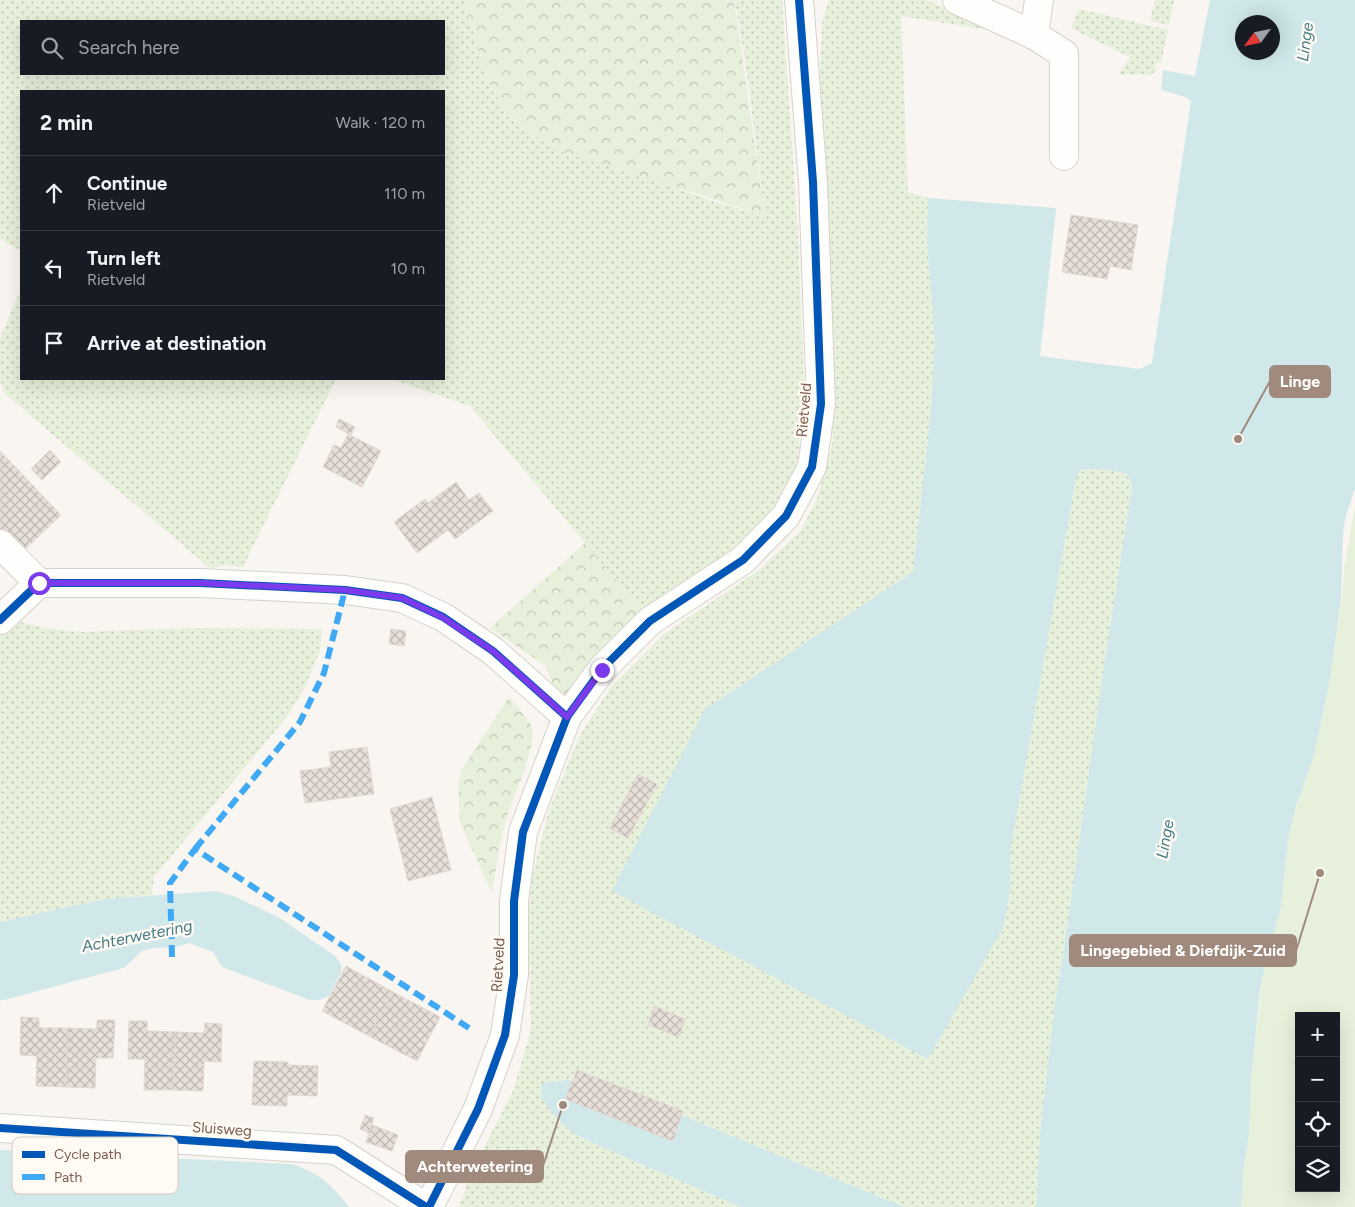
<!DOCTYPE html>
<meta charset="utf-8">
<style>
body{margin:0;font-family:Figtree,sans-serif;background:#20242c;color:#f1f3f6}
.controls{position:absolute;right:15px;bottom:15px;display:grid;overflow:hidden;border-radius:0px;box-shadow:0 5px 20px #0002}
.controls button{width:45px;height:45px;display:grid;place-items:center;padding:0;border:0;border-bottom:1px solid #363941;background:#171b24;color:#f1f3f6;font:25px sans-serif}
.compass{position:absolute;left:1235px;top:15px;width:45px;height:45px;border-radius:50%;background:#171b24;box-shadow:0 5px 20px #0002;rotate:237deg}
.stop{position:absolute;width:15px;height:15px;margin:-11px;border:4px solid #7c3aed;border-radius:50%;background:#fff}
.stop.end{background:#7c3aed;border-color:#fff;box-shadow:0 1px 5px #0008}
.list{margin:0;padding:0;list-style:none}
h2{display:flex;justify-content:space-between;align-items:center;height:65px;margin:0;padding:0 20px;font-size:21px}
h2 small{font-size:16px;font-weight:400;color:#9ea1a6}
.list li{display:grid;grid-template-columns:32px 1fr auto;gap:15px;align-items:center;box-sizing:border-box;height:75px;padding:0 20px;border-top:1px solid #363941}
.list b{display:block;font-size:19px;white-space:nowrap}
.list p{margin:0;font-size:16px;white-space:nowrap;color:#9ea1a6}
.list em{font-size:16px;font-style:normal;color:#9ea1a6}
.icon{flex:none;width:28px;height:28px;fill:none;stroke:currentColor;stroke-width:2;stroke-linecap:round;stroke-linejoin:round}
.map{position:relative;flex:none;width:1355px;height:1207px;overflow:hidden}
.search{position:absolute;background:#171b24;box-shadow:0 5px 20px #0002;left:20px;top:20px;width:425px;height:55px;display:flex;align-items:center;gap:12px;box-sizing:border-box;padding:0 18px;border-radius:0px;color:#9ea1a6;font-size:19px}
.panel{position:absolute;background:#171b24;box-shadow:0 5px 20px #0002;left:20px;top:90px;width:425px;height:290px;border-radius:0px}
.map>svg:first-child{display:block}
.grass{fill:url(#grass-dots);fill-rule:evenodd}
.forest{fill:url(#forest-crowns)}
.park{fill:#e7f0db;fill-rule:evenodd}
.water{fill:#d0e8ea;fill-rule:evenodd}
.building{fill:url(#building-cross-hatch);stroke:#e2d8d2}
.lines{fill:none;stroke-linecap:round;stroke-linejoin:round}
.minor-casing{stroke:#d7d1cb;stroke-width:30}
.minor{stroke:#fefefd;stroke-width:28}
.quiet{stroke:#3fa9f5;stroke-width:6;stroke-dasharray:12 6;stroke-linecap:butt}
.cycleway-casing{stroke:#fffaf3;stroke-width:11}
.cycleway{stroke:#0057b8;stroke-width:8}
.route{stroke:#7c3aed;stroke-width:6}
.labels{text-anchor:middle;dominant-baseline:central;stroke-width:5;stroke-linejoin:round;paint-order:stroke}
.street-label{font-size:15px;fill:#7a5c4d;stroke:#fffaf3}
.water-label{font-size:16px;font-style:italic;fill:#437c86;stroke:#fffaf3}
.key{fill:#fffaf3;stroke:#d7cbc1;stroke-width:1}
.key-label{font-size:14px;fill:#7a5c4d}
.leader{fill:none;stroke:#9f8a7d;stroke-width:2}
.callout-dot{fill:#9f8a7d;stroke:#fffaf3;stroke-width:2}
.callout{fill:#9f8a7d;stroke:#9f8a7d;stroke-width:2}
.callout-label{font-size:16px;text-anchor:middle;font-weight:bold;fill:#fff}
</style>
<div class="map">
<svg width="1355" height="1207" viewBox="0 0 1355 1207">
<defs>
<pattern id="grass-dots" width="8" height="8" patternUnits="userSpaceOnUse" patternTransform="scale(1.25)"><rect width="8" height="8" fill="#e7f0db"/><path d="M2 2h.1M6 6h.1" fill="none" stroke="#c0c6b4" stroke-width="1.8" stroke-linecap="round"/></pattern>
<pattern id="forest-crowns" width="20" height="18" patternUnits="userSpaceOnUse" patternTransform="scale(1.25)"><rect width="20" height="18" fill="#e7f0db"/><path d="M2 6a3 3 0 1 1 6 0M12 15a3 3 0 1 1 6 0" fill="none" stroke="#c0c6b4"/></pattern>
<pattern id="building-cross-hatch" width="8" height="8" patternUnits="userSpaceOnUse" patternTransform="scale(1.25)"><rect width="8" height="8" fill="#e6ded7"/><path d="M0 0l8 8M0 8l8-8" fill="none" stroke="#bfb7b1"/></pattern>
</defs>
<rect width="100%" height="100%" fill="#f9f5f0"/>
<g class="grass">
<path d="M 0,0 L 464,0 L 480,57 L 488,82 L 510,116 L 535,136 L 558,151 L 651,179 L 712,201 L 765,216 L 747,74 L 735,0 L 782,0 L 798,232 L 804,388 L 797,469 L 773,509 L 712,569 L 642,611 L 470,406 L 391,379 L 444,379 L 444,91 L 21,91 L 21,251 L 0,239 ZM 21,21 L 444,21 L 444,74 L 21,74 Z"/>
<path d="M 829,0 L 927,0 L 990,30 L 901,16 L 908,192 L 928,198 L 927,242 L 935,343 L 930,421 L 913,572 L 705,709 L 928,1059 L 1003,928 L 1010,893 L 1011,847 L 1076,478 L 1080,470 L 1084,469 L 1110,470 L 1127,474 L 1130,480 L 1132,487 L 1103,672 L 1064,948 L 1055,1003 L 1040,1134 L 1036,1207 L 904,1207 L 664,1108 L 581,1081 L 568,1080 L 545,1083 L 575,1134 L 604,1148 L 741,1207 L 459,1207 L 471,1173 L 513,1091 L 531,1030 L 528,919 L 532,877 L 549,810 L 580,735 L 611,687 L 664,634 L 759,570 L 801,530 L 817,499 L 833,441 L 829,273 L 822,154 L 820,71 L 822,23 Z"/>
<path d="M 1155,0 L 1174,0 L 1169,25 L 1150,21 Z"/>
<path d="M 1079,9 L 1168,30 L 1161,63 L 1156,63 L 1154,69 L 1157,70 L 1150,75 L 1119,74 L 1130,57 L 1071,28 Z"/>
<path d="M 21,289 L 21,379 L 336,379 L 243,567 L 224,565 L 211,569 L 5,394 L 0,383 L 0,338 Z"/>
<path d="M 0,616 L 44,628 L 80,632 L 196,628 L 322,629 L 320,651 L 305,687 L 289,714 L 154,877 L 152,895 L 105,899 L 0,922 Z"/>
</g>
<g class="forest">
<path d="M 464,0 L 734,0 L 765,216 L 651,179 L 558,151 L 535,136 L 510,116 L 488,81 L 480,57 Z"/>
<path d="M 585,543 L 642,611 L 559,701 L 546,666 L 490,628 Z"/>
<path d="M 509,697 C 516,706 529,717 532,729 C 536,751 514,794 507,817 C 500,842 496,868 492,893 L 460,823 L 458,783 L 464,766 Z"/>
</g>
<path class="park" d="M 1355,506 L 1355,1207 L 1241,1207 L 1244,1163 L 1249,1135 L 1251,1081 L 1261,991 L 1266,962 L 1281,907 L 1288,839 L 1297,806 L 1314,756 L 1331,674 L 1342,599 L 1344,569 ZM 1299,1016 L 1336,1016 L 1336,1188 L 1299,1188 Z"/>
<g class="water">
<path d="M 1210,0 L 1355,0 L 1355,489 L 1346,515 L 1343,533 L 1341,599 L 1331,674 L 1314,756 L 1296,807 L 1288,839 L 1281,907 L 1266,962 L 1260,991 L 1251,1081 L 1249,1135 L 1244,1163 L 1241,1207 L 1036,1207 L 1040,1134 L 1055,1003 L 1064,948 L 1103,672 L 1132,487 L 1130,480 L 1127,474 L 1110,470 L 1084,469 L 1080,470 L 1076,478 L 1011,847 L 1010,893 L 1003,928 L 928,1059 L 612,891 L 705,709 L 913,572 L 930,421 L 935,343 L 927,242 L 928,198 L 1056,208 L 1040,356 L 1139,369 L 1152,363 L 1191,101 L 1186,97 L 1161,90 L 1163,70 L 1195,76 ZM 1272,22 L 1272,52 L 1242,52 L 1242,22 Z"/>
<path d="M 216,891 L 236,897 L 278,917 L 335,956 L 341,964 L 341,972 L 329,996 L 320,1000 L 310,1000 L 222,967 L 213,952 L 189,943 L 176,947 L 154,948 L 142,951 L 124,968 L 0,1001 L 0,922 L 105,899 Z"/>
<path d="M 568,1080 L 581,1081 L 664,1108 L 904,1207 L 741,1207 L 604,1148 L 575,1134 L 565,1126 L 551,1111 L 542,1099 L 541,1086 L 544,1083 Z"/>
<path d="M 0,1150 L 291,1164 C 318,1172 332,1185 349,1207 L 0,1207 Z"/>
</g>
<g class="building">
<path d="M 1071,215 L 1138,225 L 1131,270 L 1110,266 L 1107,279 L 1062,272 Z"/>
<path d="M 339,419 L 355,427 L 351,435 L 336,427 Z"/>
<path d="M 348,434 L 381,451 L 362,487 L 323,467 L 334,445 L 341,448 Z"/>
<path d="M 50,450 L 61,462 L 42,480 L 31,469 Z"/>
<path d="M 0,451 L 61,515 L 20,554 L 0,533 Z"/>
<path d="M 456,482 L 469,500 L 479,493 L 493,511 L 455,539 L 448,530 L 417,553 L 394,522 L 425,499 L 428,503 Z"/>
<path d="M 391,629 L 406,631 L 404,646 L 389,644 Z"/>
<path d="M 367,747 L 374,794 L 305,803 L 300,771 L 331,767 L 329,752 Z"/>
<path d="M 638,774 L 657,784 L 628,838 L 610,828 Z"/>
<path d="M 432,797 L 451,870 L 408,881 L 390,809 Z"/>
<path d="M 346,966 L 393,992 L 369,1036 L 322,1011 Z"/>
<path d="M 393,992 L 440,1017 L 417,1061 L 369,1036 Z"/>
<path d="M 654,1006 L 685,1019 L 679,1037 L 648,1025 Z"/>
<path d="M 21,1017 L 39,1018 L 39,1028 L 67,1028 L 66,1087 L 36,1086 L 37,1056 L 20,1055 Z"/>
<path d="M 97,1020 L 115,1020 L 113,1058 L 96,1058 L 95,1088 L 66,1087 L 67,1028 L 97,1029 Z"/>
<path d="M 129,1021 L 147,1021 L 147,1031 L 175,1032 L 173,1090 L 144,1090 L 145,1059 L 128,1059 Z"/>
<path d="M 205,1023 L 222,1024 L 221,1062 L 204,1061 L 203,1091 L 173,1090 L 175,1032 L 204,1033 Z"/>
<path d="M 254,1061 L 288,1062 L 288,1065 L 318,1066 L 317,1096 L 287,1095 L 287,1106 L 252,1105 Z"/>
<path d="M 577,1070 L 683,1111 L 673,1141 L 565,1099 Z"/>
<path d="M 365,1115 L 374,1118 L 369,1133 L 360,1129 Z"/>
<path d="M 372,1125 L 398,1135 L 392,1151 L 366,1142 Z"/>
</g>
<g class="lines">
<g class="minor-casing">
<g id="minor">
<path d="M 957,0 L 1034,35 L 1064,54 L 1064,156"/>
<path d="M 1034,35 L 1039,0"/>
<path d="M 0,544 L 39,583"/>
<path d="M 0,620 L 39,583 L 200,583 L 345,590 L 402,598 L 443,617 L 493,651 L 567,717"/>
<path d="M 0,1128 L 336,1150 L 426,1207"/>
<path d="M 429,1207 L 478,1109 L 505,1035 L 514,975 L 514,901 L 523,832 L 567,717 L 602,669 L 650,621 L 743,560 L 786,516 L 812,467 L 821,404 L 813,182 L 799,0"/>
</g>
</g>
<use href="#minor" class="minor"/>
<g class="quiet">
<path d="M 195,849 L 300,722 L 324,673 L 345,590"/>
<path d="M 172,957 L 170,883 L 195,849 L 469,1028"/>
</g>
<g class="cycleway-casing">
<g id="cycleway">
<path d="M 0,620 L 39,583 L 200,583 L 345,590 L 402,598 L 443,617 L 493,651 L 567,717"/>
<path d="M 0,1128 L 336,1150 L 426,1207"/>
<path d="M 429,1207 L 478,1109 L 505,1035 L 514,975 L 514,901 L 523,832 L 567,717 L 602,669 L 650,621 L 743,560 L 786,516 L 812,467 L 821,404 L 813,182 L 799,0"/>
</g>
</g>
<use href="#cycleway" class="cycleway"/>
</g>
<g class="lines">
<path class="route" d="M 39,583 L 200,583 L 345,590 L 402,598 L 442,617 L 493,651 L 567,717 L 602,670"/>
</g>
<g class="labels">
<g class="street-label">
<text transform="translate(804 410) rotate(-85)">Rietveld</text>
<text transform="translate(498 965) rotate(-87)">Rietveld</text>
<text transform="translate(222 1129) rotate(4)">Sluisweg</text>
</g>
<g class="water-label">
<text transform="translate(1305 42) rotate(-82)">Linge</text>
<text transform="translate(1165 839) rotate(-80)">Linge</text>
<text transform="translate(137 936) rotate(-11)">Achterwetering</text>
</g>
</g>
<rect x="12" y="1137" width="166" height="57" rx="8" class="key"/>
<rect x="22" y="1151" width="23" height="7" fill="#0057b8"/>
<rect x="22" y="1174" width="23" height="6" fill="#3fa9f5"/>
<g class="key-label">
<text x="54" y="1159">Cycle path</text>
<text x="54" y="1182">Path</text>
</g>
<path class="leader" d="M1238 439L1270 381M1320 873L1296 951M563 1105L543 1166"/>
<g class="callout-dot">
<circle cx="1238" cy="439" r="5"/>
<circle cx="1320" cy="873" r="5"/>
<circle cx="563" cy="1105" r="5"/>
</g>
<g class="callout">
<rect x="1270" y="366" width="60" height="31" rx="5"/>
<rect x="1070" y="935" width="226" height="31" rx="5"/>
<rect x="406" y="1151" width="137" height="31" rx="5"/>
</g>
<g class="callout-label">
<text x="1300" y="387">Linge</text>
<text x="1183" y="956">Lingegebied &amp; Diefdijk-Zuid</text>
<text x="475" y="1172">Achterwetering</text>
</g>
</svg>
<div class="controls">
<button>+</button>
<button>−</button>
<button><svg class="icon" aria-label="locate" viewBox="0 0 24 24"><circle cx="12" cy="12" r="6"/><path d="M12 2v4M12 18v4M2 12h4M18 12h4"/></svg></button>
<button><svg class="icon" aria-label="layers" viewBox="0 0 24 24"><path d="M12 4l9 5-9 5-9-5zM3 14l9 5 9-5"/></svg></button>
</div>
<svg class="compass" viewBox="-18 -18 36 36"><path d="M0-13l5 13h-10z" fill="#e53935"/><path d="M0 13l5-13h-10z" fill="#9ea1a6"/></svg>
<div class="stop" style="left:39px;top:583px"></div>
<div class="stop end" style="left:602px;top:670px"></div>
<div class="search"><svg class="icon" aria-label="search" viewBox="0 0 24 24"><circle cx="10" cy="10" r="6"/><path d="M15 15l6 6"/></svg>Search here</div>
<section class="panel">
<h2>2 min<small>Walk · 120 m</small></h2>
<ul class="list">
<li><svg class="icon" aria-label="ahead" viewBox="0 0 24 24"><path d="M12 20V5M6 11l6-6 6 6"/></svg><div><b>Continue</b><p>Rietveld</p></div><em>110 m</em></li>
<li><svg class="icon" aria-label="left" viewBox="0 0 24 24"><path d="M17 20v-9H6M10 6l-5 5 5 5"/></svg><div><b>Turn left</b><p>Rietveld</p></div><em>10 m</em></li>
<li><svg class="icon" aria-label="arrive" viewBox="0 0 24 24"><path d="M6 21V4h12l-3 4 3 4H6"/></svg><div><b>Arrive at destination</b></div></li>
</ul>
</section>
</div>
